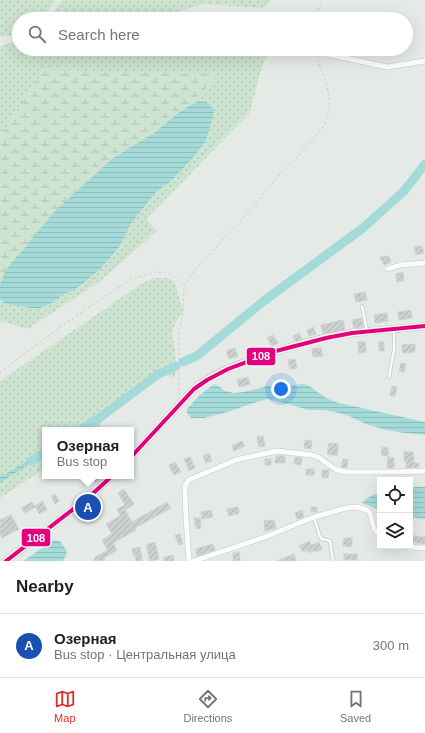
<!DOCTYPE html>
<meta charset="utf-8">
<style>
body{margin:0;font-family:Helvetica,sans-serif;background:#f2f2f2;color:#202124}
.controls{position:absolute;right:12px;bottom:12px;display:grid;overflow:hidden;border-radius:0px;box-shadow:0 4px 16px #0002}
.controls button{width:36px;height:36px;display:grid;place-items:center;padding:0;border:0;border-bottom:1px solid #e0e0e0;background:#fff;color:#202124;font:20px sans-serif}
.you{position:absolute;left:281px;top:389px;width:14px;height:14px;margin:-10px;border:3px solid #fff;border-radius:50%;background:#1a73e8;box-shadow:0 0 0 6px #1a73e833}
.badge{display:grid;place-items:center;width:26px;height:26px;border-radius:50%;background:#d93025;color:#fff;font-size:13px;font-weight:700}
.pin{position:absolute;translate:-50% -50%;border:2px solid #fff;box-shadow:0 1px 4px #0006}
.popup{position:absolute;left:42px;top:427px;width:92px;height:52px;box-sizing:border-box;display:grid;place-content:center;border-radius:0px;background:#fff;filter:drop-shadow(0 1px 3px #0005);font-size:13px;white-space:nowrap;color:#757577}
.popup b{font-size:15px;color:#202124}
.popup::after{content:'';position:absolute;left:50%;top:100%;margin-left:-8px;border:8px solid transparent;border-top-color:#fff}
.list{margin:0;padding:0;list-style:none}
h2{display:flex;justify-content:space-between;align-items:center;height:52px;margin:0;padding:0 16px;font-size:17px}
h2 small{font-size:13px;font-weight:400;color:#757577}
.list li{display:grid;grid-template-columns:26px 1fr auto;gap:12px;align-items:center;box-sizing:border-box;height:64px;padding:0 16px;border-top:1px solid #e0e0e0}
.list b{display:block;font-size:15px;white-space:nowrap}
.list p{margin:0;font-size:13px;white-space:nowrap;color:#757577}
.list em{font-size:13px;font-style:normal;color:#757577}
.icon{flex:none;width:22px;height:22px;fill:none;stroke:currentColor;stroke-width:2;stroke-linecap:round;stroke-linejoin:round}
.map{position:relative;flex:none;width:425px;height:561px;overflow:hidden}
.search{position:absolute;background:#fff;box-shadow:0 4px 16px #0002;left:12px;right:12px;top:12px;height:44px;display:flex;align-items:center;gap:10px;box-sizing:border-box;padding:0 14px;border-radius:22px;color:#757577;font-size:15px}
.sheet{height:116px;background:#fff}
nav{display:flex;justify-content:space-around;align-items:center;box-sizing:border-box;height:56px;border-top:1px solid #e0e0e0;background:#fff;font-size:11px;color:#757577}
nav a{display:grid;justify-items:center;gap:2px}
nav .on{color:#d93025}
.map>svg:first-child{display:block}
.grass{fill:url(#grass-dots)}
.wetland{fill:url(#wetland-marsh)}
.water{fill:url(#water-rules)}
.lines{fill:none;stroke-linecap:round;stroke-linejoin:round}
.river{stroke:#a4dbd9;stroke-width:9}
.building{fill:url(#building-hatch);stroke:#cdd3d0}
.service-casing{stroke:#c2c7c4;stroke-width:4}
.minor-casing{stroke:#c2c7c4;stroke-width:6}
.tertiary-casing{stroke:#c2c7c4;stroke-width:8}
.path{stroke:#c1cac5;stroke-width:1;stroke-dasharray:2 3;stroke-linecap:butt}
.service{stroke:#fbfcfb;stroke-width:2.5}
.minor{stroke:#fbfcfb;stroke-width:5}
.tertiary{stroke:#fbfcfb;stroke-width:6}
.bus-1-casing{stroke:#f3f9f5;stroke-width:7}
.bus-1{stroke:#e5007d;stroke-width:4}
.line-badge{stroke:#f3f9f5;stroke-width:1.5}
.badge-label{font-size:11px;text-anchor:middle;font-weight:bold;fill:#fff}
</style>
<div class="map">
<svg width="425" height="561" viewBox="0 0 425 561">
<defs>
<pattern id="grass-dots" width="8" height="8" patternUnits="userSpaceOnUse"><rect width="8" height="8" fill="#cde4d0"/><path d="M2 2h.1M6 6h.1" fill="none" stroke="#b0c5b3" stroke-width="1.8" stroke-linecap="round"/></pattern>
<pattern id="wetland-marsh" width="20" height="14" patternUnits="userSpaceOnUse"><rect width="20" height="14" fill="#cde4d0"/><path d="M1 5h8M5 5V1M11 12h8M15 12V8" fill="none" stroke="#b0c5b3"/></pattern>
<pattern id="water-rules" width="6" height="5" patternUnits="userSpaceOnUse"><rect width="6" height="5" fill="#a4dbd9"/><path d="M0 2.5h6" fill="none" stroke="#8dbdbb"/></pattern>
<pattern id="building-hatch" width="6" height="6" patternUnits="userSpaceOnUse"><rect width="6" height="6" fill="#ccd1ce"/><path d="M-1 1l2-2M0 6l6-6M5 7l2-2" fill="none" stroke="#afb4b1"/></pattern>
</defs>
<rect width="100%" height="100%" fill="#e5eae7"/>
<g class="grass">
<path d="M 0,0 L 56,0 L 42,19 L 19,19 L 19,34 L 0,37 Z"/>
<path d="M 62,0 L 271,0 L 263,8 L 203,4 L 167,15 L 148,19 L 49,19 Z"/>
<path d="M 19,40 L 19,49 L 277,49 L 264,60 L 249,114 L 146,219 L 157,231 L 99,282 L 28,329 L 0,321 L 0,46 Z"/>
<path d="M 154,278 L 167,278 L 175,282 L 183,312 L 172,329 L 177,368 L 174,378 L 157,371 L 136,385 L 103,416 L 100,430 L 45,430 L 45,468 L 0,498 L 0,381 L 141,284 Z"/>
</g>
<path class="wetland" d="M 44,69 L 218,74 L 192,104 L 177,114 L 153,134 L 129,148 L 112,160 L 90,179 L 18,255 L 6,270 L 0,284 L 0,137 Z"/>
<g class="water">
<path d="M 202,101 L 210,104 L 214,111 L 212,120 L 207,137 L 203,145 L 191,160 L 171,181 L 156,192 L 132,222 L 119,247 L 101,268 L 80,286 L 63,295 L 48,305 L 40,308 L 31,308 L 4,303 L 0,299 L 0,284 L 6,270 L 18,255 L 24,249 L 53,213 L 112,159 L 129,148 L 153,134 L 177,114 L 192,104 Z"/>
<path d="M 214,384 L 220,387 L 225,391 L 234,393 L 244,392 L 268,386 L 288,386 L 302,384 L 308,385 L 326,398 L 339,403 L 425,422 L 425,435 L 405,433 L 386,430 L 366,424 L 349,416 L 339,413 L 325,410 L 308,410 L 288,404 L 267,399 L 260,401 L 224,413 L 204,418 L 191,418 L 187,413 L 187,409 L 200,395 Z"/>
<path d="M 41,454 L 37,459 L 0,483 L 0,477 L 26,462 L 36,455 Z"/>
<path d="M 416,487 L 425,487 L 425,519 L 410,517 L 410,488 Z"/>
<path d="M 380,493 L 380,510 L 362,503 C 367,497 373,495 380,493 Z"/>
<path d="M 54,540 L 60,541 L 67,551 L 66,555 L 63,561 L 23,561 Z"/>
</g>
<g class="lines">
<g class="river">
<path d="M 183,362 L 198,355 L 265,300 L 363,228 L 404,191 L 425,164"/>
<path d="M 80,430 L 102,416 L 157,375 L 176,366"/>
<path d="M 31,461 L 45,452"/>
</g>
</g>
<g class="building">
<path d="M 422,246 L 424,253 L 416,255 L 414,247 Z"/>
<path d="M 389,256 L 391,262 L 384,265 L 380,257 Z"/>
<path d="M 403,272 L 404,281 L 397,282 L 396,274 Z"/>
<path d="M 365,292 L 367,300 L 356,302 L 354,294 Z"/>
<path d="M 411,310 L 412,318 L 399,320 L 398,312 Z"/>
<path d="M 387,313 L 388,321 L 375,323 L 374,315 Z"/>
<path d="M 362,318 L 363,327 L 354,328 L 352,320 Z"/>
<path d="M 343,320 L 345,330 L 323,334 L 321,325 Z"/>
<path d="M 313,327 L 316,334 L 309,336 L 307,330 Z"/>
<path d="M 299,333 L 302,339 L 295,341 L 293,336 Z"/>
<path d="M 273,335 L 278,343 L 272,346 L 267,338 Z"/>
<path d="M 358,342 L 365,342 L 366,352 L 359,353 Z"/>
<rect x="379" y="342" width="5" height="9"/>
<path d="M 415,344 L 415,352 L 403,353 L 402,345 Z"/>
<path d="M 235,348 L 238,356 L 229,359 L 226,351 Z"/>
<path d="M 321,348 L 323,356 L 313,357 L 312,349 Z"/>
<path d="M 295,359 L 297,368 L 290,369 L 288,360 Z"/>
<path d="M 401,363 L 406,364 L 404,372 L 399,371 Z"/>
<path d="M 248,377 L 250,384 L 239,387 L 237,380 Z"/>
<path d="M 392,386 L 397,387 L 395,396 L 390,395 Z"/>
<path d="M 263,436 L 265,446 L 259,447 L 257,437 Z"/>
<path d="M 305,440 L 312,441 L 311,449 L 304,448 Z"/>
<path d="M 242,441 L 245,446 L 234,451 L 232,446 Z"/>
<path d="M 329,443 L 338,444 L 337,456 L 327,454 Z"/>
<path d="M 382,447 L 388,448 L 388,456 L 381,455 Z"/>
<path d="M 404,452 L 413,452 L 414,463 L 419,463 L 419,467 L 406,468 L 406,461 L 404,461 Z"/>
<path d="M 209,453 L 212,461 L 206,463 L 203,456 Z"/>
<path d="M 276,456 L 285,456 L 285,463 L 275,463 Z"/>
<path d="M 190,457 L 195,468 L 189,471 L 184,459 Z"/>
<path d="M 295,457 L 302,458 L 301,465 L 294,464 Z"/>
<path d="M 388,457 L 394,458 L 394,468 L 387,468 Z"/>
<rect x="265" y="459" width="6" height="6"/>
<path d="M 343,459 L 348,460 L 347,468 L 341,467 Z"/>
<path d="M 175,462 L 181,472 L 174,475 L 169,465 Z"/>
<rect x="306" y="469" width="8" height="6"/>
<path d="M 322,470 L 329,470 L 328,478 L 322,478 Z"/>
<path d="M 90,476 L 104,476 L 96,483 Z"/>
<path d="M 124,489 L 134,504 L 125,510 L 132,522 L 167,502 L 171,508 L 135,528 L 136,530 L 113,543 L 117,550 L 104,558 L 105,559 L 102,561 L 95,561 L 94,558 L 108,550 L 102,540 L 112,534 L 106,524 L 120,516 L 117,509 L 125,505 L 118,493 Z"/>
<path d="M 55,494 L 59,501 L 55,504 L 51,496 Z"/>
<path d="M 42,501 L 47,510 L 39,514 L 35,506 Z"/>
<path d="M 32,502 L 35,507 L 25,513 L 21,508 Z"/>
<path d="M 238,507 L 239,513 L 229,516 L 227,509 Z"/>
<rect x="311" y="507" width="6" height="5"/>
<path d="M 211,510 L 213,517 L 202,519 L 201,512 Z"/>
<path d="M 302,510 L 304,517 L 297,519 L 295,513 Z"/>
<path d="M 11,515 L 19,529 L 2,538 L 0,533 L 0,523 L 2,523 L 0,520 Z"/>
<path d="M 194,518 L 200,518 L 201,528 L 196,529 Z"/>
<path d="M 274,520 L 276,528 L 265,531 L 264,521 Z"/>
<path d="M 180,534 L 183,544 L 179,545 L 175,535 Z"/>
<path d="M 410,535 L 420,537 L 425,537 L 425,544 L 410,542 Z"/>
<path d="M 344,538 L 352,538 L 352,547 L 343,546 Z"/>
<path d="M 309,541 L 311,545 L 319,542 L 322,549 L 315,552 L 314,550 L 309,553 L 307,550 L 303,552 L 299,546 Z"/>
<path d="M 155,542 L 159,559 L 150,561 L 146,545 Z"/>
<path d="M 213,544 L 215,550 L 197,556 L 196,549 Z"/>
<path d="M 140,547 L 142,561 L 136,561 L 135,554 L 133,555 L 132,549 Z"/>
<path d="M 239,552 L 240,561 L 233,561 L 233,553 Z"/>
<path d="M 294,554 L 296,561 L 277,561 Z"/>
<rect x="344" y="554" width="13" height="6"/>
<path d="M 173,555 L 174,561 L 164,561 L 164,557 Z"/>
</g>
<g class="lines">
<g class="service-casing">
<g id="service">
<path d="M 362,306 L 367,331"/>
<path d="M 389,377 L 394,350 L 394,330"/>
<path d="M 314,517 L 320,537 L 322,539 L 330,541 L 333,561"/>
</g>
</g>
<g class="minor-casing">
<g id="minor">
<path d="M 321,49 L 327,54 L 387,67 L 425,61"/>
<path d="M 388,269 L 400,265 L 425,263"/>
<path d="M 401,546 L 407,547 L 425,548"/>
<path d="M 189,561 L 186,518 L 185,491 L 185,486 L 189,480 L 198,476 L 236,460 L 258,455 L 277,451 L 312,455 L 318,457 L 335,469 L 345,472 L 394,472 L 425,471"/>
<path d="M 194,561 L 265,537 L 314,517 L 346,508 L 357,507 L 367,510 L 370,513 L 374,529 L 380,535"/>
</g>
</g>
<g class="tertiary-casing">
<g id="tertiary">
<path d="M 131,457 L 194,389 C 210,375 231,367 251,360 C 284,348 317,338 352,333 C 376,330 401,329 425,326"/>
<path d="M 6,561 L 89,497 L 112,476"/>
</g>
</g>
<g class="path">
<path d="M 314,19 L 322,0"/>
<path d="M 0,373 L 22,355 L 86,309 L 128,281 L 154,272 L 167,273 L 176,278 L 183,284"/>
<path d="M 179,395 L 179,329 L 183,315 L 184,285 L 197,267 L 239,223 L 281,173 L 301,153 L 325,125 L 330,105 L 327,85 L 317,58 L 313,49"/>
</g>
<use href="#service" class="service"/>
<use href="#minor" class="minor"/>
<use href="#tertiary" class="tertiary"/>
<g class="bus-1-casing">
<g id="bus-1">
<path d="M 131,457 L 194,389 L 207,380 L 228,369 L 276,351 L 326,338 L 352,333 L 425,326"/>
<path d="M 6,561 L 89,497 L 112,476"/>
</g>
</g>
<use href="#bus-1" class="bus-1"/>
</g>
<g class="line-badge">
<rect x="246" y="347" width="30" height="19" rx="4" fill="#e5007d"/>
<rect x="21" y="528" width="30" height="19" rx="4" fill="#e5007d"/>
</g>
<g class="badge-label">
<text x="261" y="360">108</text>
<text x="36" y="542">108</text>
</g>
</svg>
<div class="controls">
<button><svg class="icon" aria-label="locate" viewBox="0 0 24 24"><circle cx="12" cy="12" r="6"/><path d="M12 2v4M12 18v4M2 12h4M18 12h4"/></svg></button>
<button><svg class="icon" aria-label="layers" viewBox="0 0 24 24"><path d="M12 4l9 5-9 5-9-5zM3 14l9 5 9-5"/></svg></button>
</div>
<div class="you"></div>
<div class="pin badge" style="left:88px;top:507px;background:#1a4fb4">A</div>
<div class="popup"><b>Озерная</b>Bus stop</div>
<div class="search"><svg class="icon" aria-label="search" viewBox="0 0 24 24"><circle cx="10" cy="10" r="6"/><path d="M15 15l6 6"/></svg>Search here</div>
</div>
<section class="sheet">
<h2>Nearby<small></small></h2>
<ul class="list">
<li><span class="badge" style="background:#1a4fb4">A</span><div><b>Озерная</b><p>Bus stop · Центральная улица</p></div><em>300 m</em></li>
</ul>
</section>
<nav>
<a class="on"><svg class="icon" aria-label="map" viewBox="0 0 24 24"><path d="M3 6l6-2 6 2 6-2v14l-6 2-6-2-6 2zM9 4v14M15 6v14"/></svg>Map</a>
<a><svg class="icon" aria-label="directions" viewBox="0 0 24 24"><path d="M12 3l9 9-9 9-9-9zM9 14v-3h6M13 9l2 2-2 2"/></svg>Directions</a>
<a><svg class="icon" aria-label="saved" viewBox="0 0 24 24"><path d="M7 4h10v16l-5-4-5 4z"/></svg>Saved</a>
</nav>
